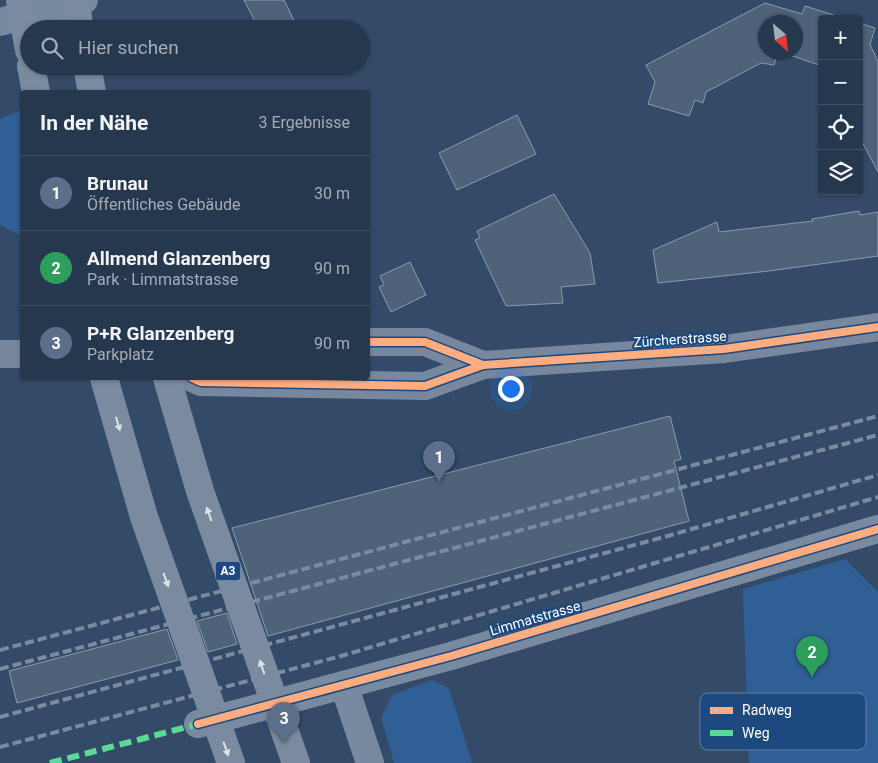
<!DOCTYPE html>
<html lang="de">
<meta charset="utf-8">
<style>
body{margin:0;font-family:Roboto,sans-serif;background:#324358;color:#f1f3f6}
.controls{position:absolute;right:15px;top:15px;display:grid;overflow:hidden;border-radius:5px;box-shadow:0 1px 4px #0004}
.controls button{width:45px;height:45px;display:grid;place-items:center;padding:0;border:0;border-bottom:1px solid #425266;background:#26384e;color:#f1f3f6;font:25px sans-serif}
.compass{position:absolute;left:758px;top:15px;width:45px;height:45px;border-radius:50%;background:#26384e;box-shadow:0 1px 4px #0004;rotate:152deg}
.you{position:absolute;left:510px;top:388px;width:18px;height:18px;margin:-12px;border:4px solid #fff;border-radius:50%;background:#1a73e8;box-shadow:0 0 0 8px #1a73e833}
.badge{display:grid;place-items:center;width:32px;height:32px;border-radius:50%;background:#b8c0ca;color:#fff;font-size:16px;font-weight:700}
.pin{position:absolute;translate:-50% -41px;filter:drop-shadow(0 1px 2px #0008)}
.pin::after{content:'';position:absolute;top:26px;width:18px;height:15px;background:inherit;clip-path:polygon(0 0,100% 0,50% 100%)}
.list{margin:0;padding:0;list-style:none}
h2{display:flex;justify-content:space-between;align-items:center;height:65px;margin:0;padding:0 20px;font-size:21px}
h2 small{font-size:16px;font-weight:400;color:#a4acb6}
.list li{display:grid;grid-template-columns:32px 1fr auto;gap:15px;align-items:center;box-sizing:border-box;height:75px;padding:0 20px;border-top:1px solid #425266}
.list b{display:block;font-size:19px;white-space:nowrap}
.list p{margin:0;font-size:16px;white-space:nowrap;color:#a4acb6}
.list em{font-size:16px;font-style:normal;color:#a4acb6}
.icon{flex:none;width:28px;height:28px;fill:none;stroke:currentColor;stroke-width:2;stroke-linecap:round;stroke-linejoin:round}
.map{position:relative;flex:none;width:878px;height:763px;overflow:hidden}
.search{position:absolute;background:#26384e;box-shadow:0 1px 4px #0004;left:20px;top:20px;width:350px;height:55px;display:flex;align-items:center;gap:12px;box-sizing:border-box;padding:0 18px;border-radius:28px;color:#a4acb6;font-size:19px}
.panel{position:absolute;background:#26384e;box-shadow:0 1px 4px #0004;left:20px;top:90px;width:350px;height:290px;border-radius:5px}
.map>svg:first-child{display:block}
.green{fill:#305f96}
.building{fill:#4e627a;stroke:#8c9bad}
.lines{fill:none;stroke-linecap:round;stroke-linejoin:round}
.minor{stroke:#788a9f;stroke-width:28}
.major{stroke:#77879d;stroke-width:28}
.highway{stroke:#7a8b9f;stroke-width:28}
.rail{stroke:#7a8b9f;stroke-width:4;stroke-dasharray:9 4;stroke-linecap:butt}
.highway-bridge{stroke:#7a8b9f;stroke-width:28}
.quiet{stroke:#5adb95;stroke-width:6;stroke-dasharray:12 6;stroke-linecap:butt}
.cycleway-casing{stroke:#1d497e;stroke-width:11}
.cycleway{stroke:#ffac80;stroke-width:8}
.oneway{fill:#dee2e7}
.labels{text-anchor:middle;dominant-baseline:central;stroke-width:4.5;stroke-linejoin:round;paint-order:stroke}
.shield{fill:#1d497e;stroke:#bbc8d8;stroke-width:1}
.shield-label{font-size:12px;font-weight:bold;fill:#fff}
.street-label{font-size:14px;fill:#fff;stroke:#1d497e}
.key{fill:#1d497e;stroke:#6180a5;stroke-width:1}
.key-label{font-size:14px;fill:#fff}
</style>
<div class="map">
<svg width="878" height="763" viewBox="0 0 878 763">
<rect width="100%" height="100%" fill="#334b68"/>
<g class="green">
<path d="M 22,110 L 22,236 L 0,225 L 0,119 Z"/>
<path d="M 845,559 L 878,592 L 878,763 L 749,763 L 743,589 Z"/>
<path d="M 432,680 L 449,688 L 472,763 L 394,763 L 381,717 L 392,695 Z"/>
</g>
<g class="building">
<path d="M 244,0 L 284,0 L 298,29 L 259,29 Z"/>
<path d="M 765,3 L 802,14 L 805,6 L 846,19 L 822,19 L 822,66 L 781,52 L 796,52 L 796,22 L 766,22 L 766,52 L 778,52 L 774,65 L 761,63 L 706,92 L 703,103 L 695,100 L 689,116 L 648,104 L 655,82 L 646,65 Z"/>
<path d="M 859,23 L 875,28 L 870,45 L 878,61 L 878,172 L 859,136 Z"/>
<path d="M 517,115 L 536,154 L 457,190 L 439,153 Z"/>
<path d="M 554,194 L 590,253 L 595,284 L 561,287 L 563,303 L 506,306 L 475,240 L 480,238 L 477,231 Z"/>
<path d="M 859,211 L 860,215 L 878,212 L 878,256 L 769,271 L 658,283 L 653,250 L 717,222 L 719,232 L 813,221 L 812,219 Z"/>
<path d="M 410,262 L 426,295 L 391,312 L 379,287 L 384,285 L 380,276 Z"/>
<path d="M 670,416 L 681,459 L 674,461 L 689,521 L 268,636 L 232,528 Z"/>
<path d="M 227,613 L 237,644 L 208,652 L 197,621 Z"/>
<path d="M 167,629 L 178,660 L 17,703 L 9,671 Z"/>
</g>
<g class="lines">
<g class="minor">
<path d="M 0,22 L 84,0"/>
<path d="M 344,685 L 370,763"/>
<path d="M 198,724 L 451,656 L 878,529"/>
</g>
<g class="major">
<path d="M 368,342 L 425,342 L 483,365"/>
<path d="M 0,354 L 22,354"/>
<path d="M 192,378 L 201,382 L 425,386 L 483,365 L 724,349 L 878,327"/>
</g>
<g class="highway">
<path d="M 31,66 L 36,92"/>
<path d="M 87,66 L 92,92"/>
</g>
<g class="rail">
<path d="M 0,650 L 878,416"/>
<path d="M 0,669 L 878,435"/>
<path d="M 0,717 L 664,537 L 878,475"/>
<path d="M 0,747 L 341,656 L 878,497"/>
</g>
<g class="highway-bridge">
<path d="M 20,0 L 29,50"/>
<path d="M 75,0 L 80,29"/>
<path d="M 104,378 L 144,517 L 231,763"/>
<path d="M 167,378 L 200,491 L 296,763"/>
</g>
<path class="quiet" d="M 50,763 L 198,724"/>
<g class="cycleway-casing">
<g id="cycleway">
<path d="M 368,342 L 425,342 L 483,365"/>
<path d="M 192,378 L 201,382 L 425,386 L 483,365 L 724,349 L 878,327"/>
<path d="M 198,724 L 451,656 L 878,529"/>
</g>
</g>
<use href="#cycleway" class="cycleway"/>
</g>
<defs><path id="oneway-solid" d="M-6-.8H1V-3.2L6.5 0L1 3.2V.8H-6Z" transform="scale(1.25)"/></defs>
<g class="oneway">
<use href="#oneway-solid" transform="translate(118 424) rotate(74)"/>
<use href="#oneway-solid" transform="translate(209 514) rotate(-109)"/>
<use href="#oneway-solid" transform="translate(166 580) rotate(70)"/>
<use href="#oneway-solid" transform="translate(262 667) rotate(-109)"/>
<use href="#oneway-solid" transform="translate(226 749) rotate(70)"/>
</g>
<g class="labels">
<rect class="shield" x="215.5" y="561.5" width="25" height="19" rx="4"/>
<g class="shield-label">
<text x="228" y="571">A3</text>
</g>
<g class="street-label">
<text transform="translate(680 339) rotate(-4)">Zürcherstrasse</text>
<text transform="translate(535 618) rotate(-16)">Limmatstrasse</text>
</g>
</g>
<rect x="700" y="693" width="166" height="57" rx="8" class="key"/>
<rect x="710" y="707" width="23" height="7" fill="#ffac80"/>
<rect x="710" y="730" width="23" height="6" fill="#5adb95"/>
<g class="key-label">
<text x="742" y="715">Radweg</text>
<text x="742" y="738">Weg</text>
</g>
</svg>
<div class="controls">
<button>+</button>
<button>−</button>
<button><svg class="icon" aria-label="locate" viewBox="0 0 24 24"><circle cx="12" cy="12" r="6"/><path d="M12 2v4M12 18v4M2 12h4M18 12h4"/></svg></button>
<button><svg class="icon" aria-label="layers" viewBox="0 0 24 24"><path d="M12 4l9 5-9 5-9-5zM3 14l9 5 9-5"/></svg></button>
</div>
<svg class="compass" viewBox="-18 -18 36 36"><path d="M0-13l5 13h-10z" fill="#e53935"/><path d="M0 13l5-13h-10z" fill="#a4acb6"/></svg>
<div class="you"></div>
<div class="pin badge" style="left:439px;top:482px;background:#5c6f8a">1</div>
<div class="pin badge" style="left:812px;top:677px;background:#2e9e5b">2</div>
<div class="pin badge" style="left:284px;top:743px;background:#5c6f8a">3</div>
<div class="search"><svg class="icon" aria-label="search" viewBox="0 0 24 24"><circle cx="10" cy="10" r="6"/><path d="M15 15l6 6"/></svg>Hier suchen</div>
<section class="panel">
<h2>In der Nähe<small>3 Ergebnisse</small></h2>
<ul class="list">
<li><span class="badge" style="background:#5c6f8a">1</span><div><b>Brunau</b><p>Öffentliches Gebäude</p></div><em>30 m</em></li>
<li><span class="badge" style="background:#2e9e5b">2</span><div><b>Allmend Glanzenberg</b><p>Park · Limmatstrasse</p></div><em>90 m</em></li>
<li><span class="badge" style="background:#5c6f8a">3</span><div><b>P+R Glanzenberg</b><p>Parkplatz</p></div><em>90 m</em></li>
</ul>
</section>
</div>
